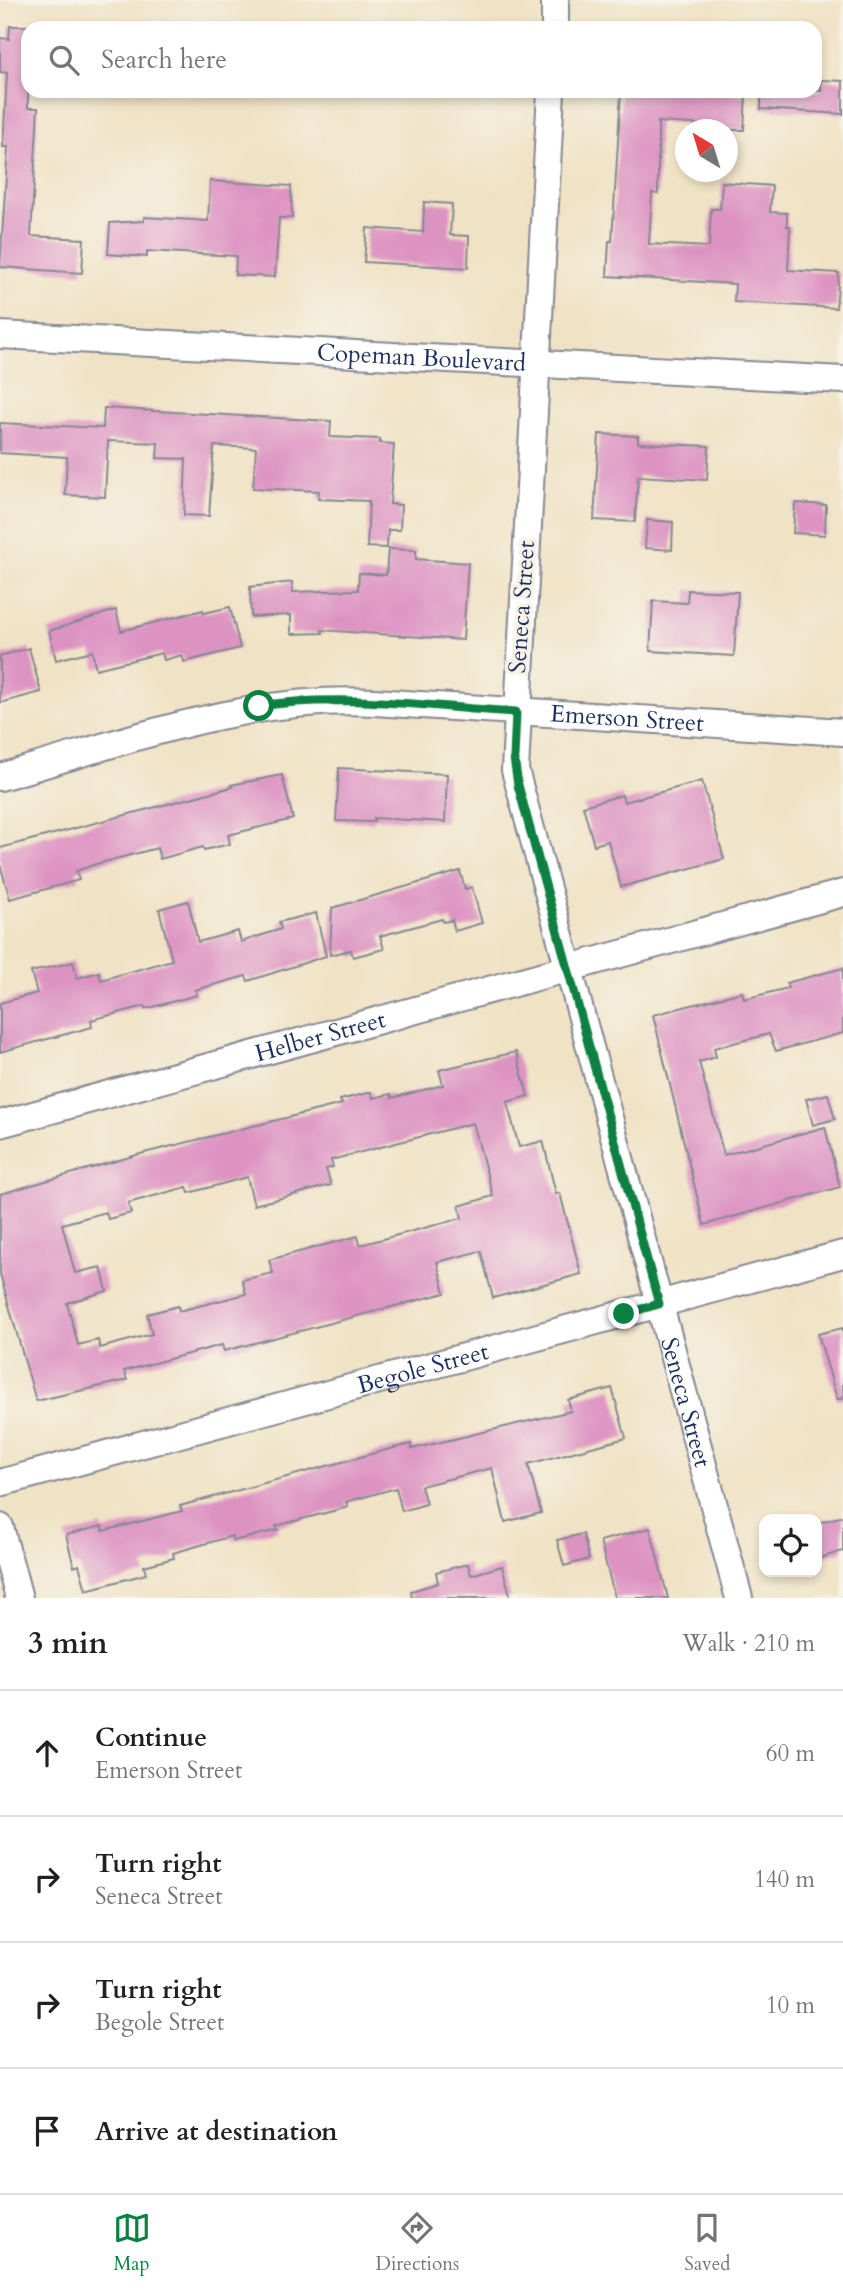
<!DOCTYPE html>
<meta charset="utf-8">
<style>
body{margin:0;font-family:Cardo,serif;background:#f6f6f6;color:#202124}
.controls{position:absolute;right:21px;bottom:21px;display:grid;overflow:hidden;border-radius:14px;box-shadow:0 4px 10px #0003}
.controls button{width:63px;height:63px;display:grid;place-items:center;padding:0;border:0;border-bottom:2px solid #e0e0e0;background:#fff;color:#202124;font:35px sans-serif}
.compass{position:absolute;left:675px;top:119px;width:63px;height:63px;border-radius:50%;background:#fff;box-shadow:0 4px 10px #0003;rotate:322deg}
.stop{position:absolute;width:21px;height:21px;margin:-16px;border:5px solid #0b8043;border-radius:50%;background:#fff}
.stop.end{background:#0b8043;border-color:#fff;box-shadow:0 2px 7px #0008}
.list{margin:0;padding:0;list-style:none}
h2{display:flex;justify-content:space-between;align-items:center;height:91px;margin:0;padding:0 28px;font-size:30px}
h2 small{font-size:23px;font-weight:400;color:#757577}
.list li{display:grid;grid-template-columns:46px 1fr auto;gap:21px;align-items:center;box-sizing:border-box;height:126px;padding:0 28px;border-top:2px solid #e0e0e0}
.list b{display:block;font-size:26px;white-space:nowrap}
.list p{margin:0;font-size:23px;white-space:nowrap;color:#757577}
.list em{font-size:23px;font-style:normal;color:#757577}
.icon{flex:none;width:38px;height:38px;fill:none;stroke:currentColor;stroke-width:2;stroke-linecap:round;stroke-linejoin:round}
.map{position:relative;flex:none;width:843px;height:1598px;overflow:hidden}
.search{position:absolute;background:#fff;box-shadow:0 4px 10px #0003;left:21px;right:21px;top:21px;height:77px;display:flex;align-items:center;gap:18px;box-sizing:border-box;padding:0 24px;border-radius:21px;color:#757577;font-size:26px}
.sheet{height:595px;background:#fff}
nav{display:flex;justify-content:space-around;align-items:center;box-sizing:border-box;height:98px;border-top:2px solid #e0e0e0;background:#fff;font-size:19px;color:#757577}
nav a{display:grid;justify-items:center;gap:4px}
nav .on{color:#0b8043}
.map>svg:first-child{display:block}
.building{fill:#dd93c2;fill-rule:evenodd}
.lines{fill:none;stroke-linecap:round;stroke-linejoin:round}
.street-casing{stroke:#868892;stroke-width:30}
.street{stroke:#fff;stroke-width:26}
.route{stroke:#0b8043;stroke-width:9}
.labels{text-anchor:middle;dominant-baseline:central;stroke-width:7;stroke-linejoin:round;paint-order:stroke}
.street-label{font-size:24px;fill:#1b2f5e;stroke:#f7f3e8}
</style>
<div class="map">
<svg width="843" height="1598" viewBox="0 0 843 1598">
<rect width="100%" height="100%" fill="#f7f3e8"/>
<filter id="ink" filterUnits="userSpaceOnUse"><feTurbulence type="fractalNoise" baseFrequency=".0143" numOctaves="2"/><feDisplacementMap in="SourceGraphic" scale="14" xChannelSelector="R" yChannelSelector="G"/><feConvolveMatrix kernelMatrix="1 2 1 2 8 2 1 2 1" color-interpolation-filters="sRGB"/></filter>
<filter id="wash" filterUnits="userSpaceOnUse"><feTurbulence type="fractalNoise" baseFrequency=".00686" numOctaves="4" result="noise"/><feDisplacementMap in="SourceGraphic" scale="28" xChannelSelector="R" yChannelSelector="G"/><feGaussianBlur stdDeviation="1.57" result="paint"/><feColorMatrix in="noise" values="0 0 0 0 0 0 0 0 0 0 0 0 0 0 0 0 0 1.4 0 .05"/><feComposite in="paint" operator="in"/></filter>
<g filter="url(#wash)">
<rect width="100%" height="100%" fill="#f0e2c5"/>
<g id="blocks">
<g class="building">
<path d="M 10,26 L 28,26 L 28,108 L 38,108 L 31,236 L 84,239 L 82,273 L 0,267 L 8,147 L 3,147 L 7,73 L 0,72 L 0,38 L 9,39 Z"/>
<path d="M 821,80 L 843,81 L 843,114 L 761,109 L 761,91 L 821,91 Z"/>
<path d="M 621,91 L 746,95 L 744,130 L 709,130 L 710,125 L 658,122 L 658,194 L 652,193 L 649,244 L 709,247 L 711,209 L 720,209 L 722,182 L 772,186 L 770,212 L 787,213 L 787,226 L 790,226 L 788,270 L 839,273 L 836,308 L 734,302 L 735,284 L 607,276 L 609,241 L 612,241 Z"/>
<path d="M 210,181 L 291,186 L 292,218 L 279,218 L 275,277 L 235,275 L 236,256 L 147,251 L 147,257 L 108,254 L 110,223 L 144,221 L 144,217 L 208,221 Z"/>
<path d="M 424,202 L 452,204 L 450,235 L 469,236 L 468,268 L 364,262 L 367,228 L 423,232 Z"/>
<path d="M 104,408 L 331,421 L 330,437 L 380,439 L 380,443 L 394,444 L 390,504 L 401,505 L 400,530 L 388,530 L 387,548 L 367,547 L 369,501 L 318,499 L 319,491 L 253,488 L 256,448 L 214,446 L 209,516 L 184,515 L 186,459 L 157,458 L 158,443 L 108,441 L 105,497 L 65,495 L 67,457 L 0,453 L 0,423 L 103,428 Z"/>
<path d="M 599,434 L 638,436 L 638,443 L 709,446 L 707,480 L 638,476 L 635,522 L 594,520 Z"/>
<path d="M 795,503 L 826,505 L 825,535 L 793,533 Z"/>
<path d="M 647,520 L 673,522 L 672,550 L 645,548 Z"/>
<path d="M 388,549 L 416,550 L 416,559 L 468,563 L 463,640 L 322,630 L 323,633 L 291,634 L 291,615 L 251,617 L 250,587 L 292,582 L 293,592 L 358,590 L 359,573 L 386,575 Z"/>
<path d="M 688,590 L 738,592 L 734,656 L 650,651 L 653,601 L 687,603 Z"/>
<path d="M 230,607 L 240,648 L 184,662 L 182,655 L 164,660 L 162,653 L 96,669 L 92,651 L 56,660 L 49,631 L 116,610 L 121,631 L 203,610 L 204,613 Z"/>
<path d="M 29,648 L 41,692 L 0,703 L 0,656 Z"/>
<path d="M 339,768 L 447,774 L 445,822 L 374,818 L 374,822 L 336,821 Z"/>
<path d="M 282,775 L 293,819 L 228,835 L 230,844 L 204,850 L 203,847 L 160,859 L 157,848 L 93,865 L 76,871 L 79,880 L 10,899 L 0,864 L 0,848 L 232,787 L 231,785 Z"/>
<path d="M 702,781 L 724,859 L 621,887 L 608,841 L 594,845 L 583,806 L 622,795 L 624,802 Z"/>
<path d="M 460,871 L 465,889 L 472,887 L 482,923 L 455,931 L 452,920 L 443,922 L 442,919 L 380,936 L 384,949 L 353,957 L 351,950 L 330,955 L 332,908 Z"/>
<path d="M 188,901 L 198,942 L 238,931 L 241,942 L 281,929 L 279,922 L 316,913 L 326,956 L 248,981 L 246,976 L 195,990 L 197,995 L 145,1009 L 145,1006 L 91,1020 L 92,1027 L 0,1052 L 0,1003 L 37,993 L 31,972 L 73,962 L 77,978 L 99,972 L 101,980 L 172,960 L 159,909 Z"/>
<path d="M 843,968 L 843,1033 L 776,1051 L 769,1034 L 714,1048 L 716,1057 L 699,1062 L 724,1155 L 825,1127 L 840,1187 L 704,1225 L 653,1015 L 742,992 L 744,999 L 788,988 L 786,983 Z"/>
<path d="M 516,1052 L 528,1096 L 507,1102 L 519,1147 L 543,1141 L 556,1194 L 560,1193 L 581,1274 L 493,1298 L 481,1251 L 437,1262 L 445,1293 L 224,1351 L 222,1345 L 124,1371 L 127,1380 L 36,1401 L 0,1274 L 0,1194 L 144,1153 L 342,1104 L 340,1100 L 371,1092 L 373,1098 L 391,1094 L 392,1098 L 443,1085 L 439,1070 ZM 473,1123 L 493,1196 L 459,1206 L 462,1218 L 360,1245 L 358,1236 L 269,1260 L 273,1273 L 242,1280 L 246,1294 L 179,1311 L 178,1306 L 147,1314 L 152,1334 L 100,1348 L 98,1340 L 78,1345 L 67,1303 L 107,1291 L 101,1267 L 75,1273 L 62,1224 L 106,1212 L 108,1219 L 131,1213 L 128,1203 L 187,1187 L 189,1193 L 247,1177 L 254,1205 L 331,1185 L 326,1169 L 333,1167 L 331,1160 Z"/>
<path d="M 828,1094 L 835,1119 L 813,1125 L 806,1099 Z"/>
<path d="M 843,1328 L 843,1399 L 837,1399 L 818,1334 Z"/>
<path d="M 612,1388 L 626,1438 L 528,1464 L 541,1513 L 505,1522 L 492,1468 L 421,1486 L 426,1504 L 402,1511 L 396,1488 L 346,1502 L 348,1507 L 276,1526 L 278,1530 L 233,1541 L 232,1536 L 173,1553 L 174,1558 L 144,1566 L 146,1574 L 86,1590 L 79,1565 L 74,1567 L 66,1535 L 102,1526 L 103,1531 L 182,1511 L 180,1506 L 390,1449 L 411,1444 L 412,1449 L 571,1411 L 568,1400 Z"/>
<path d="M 843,1516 L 843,1551 L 817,1559 L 817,1523 Z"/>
<path d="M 650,1528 L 668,1598 L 615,1598 L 600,1541 Z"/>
<path d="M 583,1534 L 589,1559 L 564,1566 L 557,1540 Z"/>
<path d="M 468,1564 L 471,1575 L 502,1566 L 511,1598 L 412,1598 L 411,1591 L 438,1583 L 436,1572 Z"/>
</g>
</g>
</g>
<g filter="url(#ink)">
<use href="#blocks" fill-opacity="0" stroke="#868892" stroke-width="2"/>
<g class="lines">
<g class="street-casing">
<g id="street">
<path d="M 555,0 L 555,28"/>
<path id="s1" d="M 551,91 L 515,770 L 739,1598"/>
<path id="s2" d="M 0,335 L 843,380"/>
<path id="s3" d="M 0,777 C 122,743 246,695 374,702 L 843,732"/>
<path id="s4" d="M 0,1124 L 843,893"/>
<path id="s5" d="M 0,1483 L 843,1254"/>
<path d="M 0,1527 L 19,1598"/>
</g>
</g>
<use href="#street" class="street"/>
</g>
</g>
<g class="lines" filter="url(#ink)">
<path class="route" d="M 259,706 C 344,693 431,707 516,712 L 514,758 L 518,785 L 659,1304 L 624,1314"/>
</g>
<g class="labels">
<g class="street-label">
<text stroke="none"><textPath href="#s2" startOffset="422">Copeman Boulevard</textPath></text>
<text transform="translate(522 607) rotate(-86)">Seneca Street</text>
<text stroke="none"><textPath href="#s3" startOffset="637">Emerson Street</textPath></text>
<text stroke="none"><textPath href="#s4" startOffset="332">Helber Street</textPath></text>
<text stroke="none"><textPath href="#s5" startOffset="438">Begole Street</textPath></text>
<text stroke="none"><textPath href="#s1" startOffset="1335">Seneca Street</textPath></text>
</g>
</g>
</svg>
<div class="controls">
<button><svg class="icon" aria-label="locate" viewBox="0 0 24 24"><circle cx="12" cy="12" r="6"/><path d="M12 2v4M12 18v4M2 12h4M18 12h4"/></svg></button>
</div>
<svg class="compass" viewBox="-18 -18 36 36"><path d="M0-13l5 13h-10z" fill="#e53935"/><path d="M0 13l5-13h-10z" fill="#757577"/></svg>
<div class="stop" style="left:259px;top:706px"></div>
<div class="stop end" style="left:624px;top:1314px"></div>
<div class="search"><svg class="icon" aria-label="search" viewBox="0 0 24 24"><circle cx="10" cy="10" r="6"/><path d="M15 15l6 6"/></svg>Search here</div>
</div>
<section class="sheet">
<h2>3 min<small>Walk · 210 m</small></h2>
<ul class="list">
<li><svg class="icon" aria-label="ahead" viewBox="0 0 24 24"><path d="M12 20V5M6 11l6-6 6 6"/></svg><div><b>Continue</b><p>Emerson Street</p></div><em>60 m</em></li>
<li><svg class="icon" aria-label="right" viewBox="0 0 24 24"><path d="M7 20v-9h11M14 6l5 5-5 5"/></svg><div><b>Turn right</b><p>Seneca Street</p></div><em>140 m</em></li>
<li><svg class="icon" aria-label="right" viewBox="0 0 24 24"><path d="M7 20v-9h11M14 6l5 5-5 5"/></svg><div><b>Turn right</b><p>Begole Street</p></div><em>10 m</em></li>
<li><svg class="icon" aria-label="arrive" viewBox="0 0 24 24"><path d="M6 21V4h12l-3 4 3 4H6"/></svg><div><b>Arrive at destination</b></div></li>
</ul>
</section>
<nav>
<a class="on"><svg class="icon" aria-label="map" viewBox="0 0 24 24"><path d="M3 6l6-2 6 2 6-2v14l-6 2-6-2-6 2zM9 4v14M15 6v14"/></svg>Map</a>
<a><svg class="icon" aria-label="directions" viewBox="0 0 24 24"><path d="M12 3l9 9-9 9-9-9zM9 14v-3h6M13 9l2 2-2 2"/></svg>Directions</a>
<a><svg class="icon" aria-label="saved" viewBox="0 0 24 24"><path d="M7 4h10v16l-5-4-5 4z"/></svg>Saved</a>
</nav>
